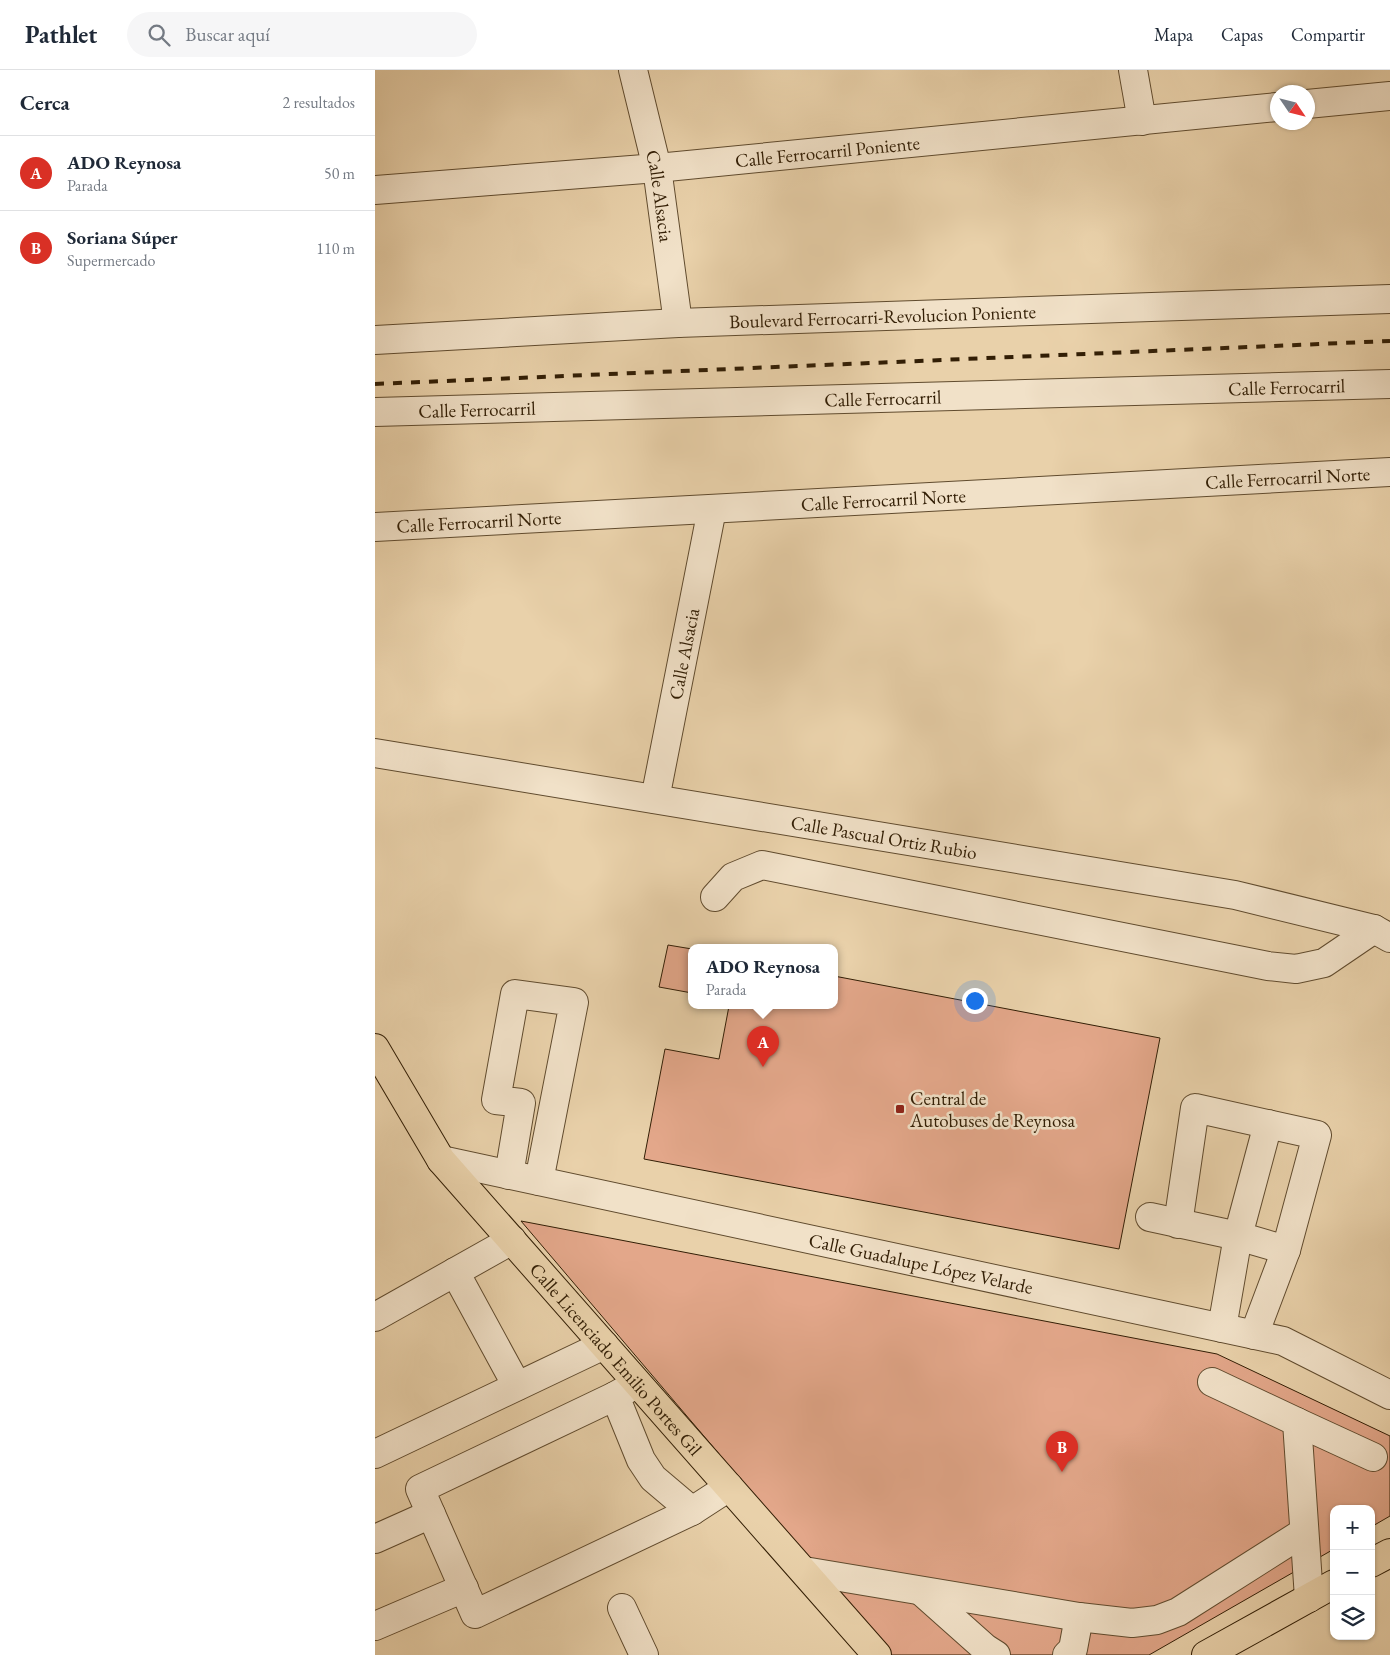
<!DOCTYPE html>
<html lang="es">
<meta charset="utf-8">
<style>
body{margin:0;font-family:"EB Garamond",serif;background:#f6f6f7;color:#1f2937}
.controls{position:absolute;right:15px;bottom:15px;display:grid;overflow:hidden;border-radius:10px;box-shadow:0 1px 4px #0004}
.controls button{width:45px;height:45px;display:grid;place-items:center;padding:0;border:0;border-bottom:1px solid #e0e1e3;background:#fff;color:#1f2937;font:25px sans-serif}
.compass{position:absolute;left:895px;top:15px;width:45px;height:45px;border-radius:50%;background:#fff;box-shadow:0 1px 4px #0004;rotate:125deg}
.you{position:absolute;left:599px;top:930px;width:18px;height:18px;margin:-12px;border:4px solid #fff;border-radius:50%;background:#1a73e8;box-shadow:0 0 0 8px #1a73e833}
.badge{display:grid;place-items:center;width:32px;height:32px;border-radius:50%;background:#d93025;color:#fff;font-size:16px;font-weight:700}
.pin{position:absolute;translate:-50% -41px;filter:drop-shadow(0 1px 2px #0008)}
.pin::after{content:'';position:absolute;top:26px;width:18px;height:15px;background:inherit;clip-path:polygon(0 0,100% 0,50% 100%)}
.popup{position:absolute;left:313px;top:874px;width:150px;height:65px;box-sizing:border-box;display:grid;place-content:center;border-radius:10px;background:#fff;filter:drop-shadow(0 1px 4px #0005);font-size:16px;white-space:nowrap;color:#747a83}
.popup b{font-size:19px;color:#1f2937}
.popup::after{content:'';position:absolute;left:50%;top:100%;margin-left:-10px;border:10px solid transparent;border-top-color:#fff}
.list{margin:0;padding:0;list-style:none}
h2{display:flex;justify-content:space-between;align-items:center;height:65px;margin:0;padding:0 20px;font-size:21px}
h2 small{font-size:16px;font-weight:400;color:#747a83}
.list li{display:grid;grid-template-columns:32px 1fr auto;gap:15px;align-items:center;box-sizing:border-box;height:75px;padding:0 20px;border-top:1px solid #e0e1e3}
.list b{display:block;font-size:19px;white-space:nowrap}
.list p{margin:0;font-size:16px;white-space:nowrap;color:#747a83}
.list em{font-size:16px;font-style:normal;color:#747a83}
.icon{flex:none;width:28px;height:28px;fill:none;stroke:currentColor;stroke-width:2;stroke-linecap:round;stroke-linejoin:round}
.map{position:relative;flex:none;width:1015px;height:1585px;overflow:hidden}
header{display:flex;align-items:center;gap:30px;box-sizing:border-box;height:70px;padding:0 25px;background:#fff;border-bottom:1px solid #e0e1e3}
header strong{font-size:24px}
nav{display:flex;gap:28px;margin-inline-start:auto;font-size:18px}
.search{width:350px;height:45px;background:#f6f6f7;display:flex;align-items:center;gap:12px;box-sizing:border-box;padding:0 18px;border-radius:28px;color:#747a83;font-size:19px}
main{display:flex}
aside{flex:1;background:#fff}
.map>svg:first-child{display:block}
.building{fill:#e3a78a;stroke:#321e05}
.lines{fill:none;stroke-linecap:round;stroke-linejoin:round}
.minor-casing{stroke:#604b2e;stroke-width:30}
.major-casing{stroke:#321e05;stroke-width:30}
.minor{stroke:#f1e1c8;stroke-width:28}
.major{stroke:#e9d1aa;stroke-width:28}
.rail{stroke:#321e05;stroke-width:4;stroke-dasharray:9 9;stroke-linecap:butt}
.poi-dot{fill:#8f2418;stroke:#f1e1c8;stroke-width:2}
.labels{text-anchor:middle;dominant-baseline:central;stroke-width:5;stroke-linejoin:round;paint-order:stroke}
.street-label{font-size:19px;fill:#321e05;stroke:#f1e1c8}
.poi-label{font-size:19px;fill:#321e05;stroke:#f1e1c8;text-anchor:start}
</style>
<header>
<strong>Pathlet</strong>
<div class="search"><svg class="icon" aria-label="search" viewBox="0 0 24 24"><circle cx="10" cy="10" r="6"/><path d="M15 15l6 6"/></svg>Buscar aquí</div>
<nav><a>Mapa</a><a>Capas</a><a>Compartir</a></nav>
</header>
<main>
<aside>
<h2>Cerca<small>2 resultados</small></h2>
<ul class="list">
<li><span class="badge">A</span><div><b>ADO Reynosa</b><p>Parada</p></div><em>50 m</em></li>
<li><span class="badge">B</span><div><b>Soriana Súper</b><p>Supermercado</p></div><em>110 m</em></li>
</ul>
</aside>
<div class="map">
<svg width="1015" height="1585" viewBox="0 0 1015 1585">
<rect width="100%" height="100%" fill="#e9d1aa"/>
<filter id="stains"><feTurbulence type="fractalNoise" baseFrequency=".004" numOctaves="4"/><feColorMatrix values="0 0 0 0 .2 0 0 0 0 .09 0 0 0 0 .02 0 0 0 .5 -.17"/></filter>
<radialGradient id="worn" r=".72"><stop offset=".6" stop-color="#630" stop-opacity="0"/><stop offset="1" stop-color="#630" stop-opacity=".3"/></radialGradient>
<g class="building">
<path d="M 293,875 L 317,879 L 317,923 L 284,917 Z"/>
<path d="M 459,906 L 785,968 L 744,1179 L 269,1089 L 290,979 L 344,989 L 354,936 L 459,936 Z"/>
<path d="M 146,1151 L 842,1284 L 1015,1366 L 1015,1446 L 996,1457 L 996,1439 L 959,1439 L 959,1479 L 774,1585 L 515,1585 Z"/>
</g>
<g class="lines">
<g class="minor-casing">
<g id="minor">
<path id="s1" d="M 258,0 L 282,98 L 303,253"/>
<path d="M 758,0 L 767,51"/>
<path d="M 932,34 L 1015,26"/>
<path id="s2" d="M 0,120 L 282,98 L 902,37"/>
<path id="s3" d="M 0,270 L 303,253 L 1015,229"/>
<path id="s4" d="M 0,342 L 1015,314"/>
<path id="s5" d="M 0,457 L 1015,402"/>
<path id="s6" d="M 0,683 L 860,825 L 999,859 L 1015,868"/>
<path id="s7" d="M 280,729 L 337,439"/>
<path d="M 340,827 L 358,807 L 387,795 L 893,896 L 921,899 L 949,893 L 999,859"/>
<path id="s8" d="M 66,1090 L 908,1271 L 1015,1325"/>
<path d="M 134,1105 L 146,1033 L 121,1030 L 140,924 L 199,932 L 164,1111"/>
<path d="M 775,1147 L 863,1166 L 911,1180"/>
<path d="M 803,1154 L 820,1038 L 942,1065 L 911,1180 L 879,1265"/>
<path d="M 80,1202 L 142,1316"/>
<path d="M 0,1247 L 137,1170"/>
<path d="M 847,1258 L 863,1166 L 893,1054"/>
<path d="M 837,1312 L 922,1352 L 934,1528"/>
<path d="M 254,1318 L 240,1326 L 266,1390 L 278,1408 L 317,1441 L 354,1417"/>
<path d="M 240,1326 L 45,1419 L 100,1544 L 317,1441"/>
<path d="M 922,1352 L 998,1387"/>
<path d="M 0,1384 L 229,1275"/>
<path d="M 0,1469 L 56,1444"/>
<path d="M 429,1501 L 704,1547 L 757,1553 L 782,1550 L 803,1542 L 929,1462"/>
<path d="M 546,1521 L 610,1578 L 621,1585"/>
<path d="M 247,1538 L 269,1585"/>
<path d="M 0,1556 L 89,1518"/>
<path d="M 692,1585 L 698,1579 L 704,1547"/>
</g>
</g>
<g class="major-casing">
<g id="major">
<path id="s9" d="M 0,978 L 66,1090 L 502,1585"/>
<path d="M 996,1493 L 1015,1483"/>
<path d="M 831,1585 L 959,1514"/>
</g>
</g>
<use href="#minor" class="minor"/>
<use href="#major" class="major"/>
<path class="rail" d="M 0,314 L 1015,271"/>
</g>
<rect class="poi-dot" x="520" y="1034" width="10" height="10" rx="2.5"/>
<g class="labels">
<g class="street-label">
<text stroke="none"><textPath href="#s2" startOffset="454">Calle Ferrocarril Poniente</textPath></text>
<text stroke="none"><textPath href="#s1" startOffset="129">Calle Alsacia</textPath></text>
<text stroke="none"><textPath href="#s3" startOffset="508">Boulevard Ferrocarri-Revolucion Poniente</textPath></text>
<text stroke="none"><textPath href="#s4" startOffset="912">Calle Ferrocarril</textPath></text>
<text stroke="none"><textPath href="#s4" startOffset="508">Calle Ferrocarril</textPath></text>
<text stroke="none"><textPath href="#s4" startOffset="102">Calle Ferrocarril</textPath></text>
<text stroke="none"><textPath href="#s5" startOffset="914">Calle Ferrocarril Norte</textPath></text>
<text stroke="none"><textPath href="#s5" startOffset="509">Calle Ferrocarril Norte</textPath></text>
<text stroke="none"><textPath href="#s5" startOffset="104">Calle Ferrocarril Norte</textPath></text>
<text stroke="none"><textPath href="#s7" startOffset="148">Calle Alsacia</textPath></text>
<text stroke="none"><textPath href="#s6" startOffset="516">Calle Pascual Ortiz Rubio</textPath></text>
<text stroke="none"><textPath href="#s8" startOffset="491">Calle Guadalupe López Velarde</textPath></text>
<text stroke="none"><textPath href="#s9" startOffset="395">Calle Licenciado Emilio Portes Gil</textPath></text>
</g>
<g class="poi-label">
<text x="535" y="1028">Central de<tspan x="535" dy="22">Autobuses de Reynosa</tspan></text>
</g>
</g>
<rect width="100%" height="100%" filter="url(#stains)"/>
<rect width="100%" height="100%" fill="url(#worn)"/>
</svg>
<div class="controls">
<button>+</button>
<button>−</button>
<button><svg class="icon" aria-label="layers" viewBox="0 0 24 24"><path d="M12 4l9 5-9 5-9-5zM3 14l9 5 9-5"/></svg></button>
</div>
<svg class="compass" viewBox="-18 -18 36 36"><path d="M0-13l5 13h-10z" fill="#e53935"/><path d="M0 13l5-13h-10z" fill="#747a83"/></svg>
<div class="you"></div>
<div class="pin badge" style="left:388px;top:997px">A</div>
<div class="popup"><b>ADO Reynosa</b>Parada</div>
<div class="pin badge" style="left:687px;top:1402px">B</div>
</div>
</main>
